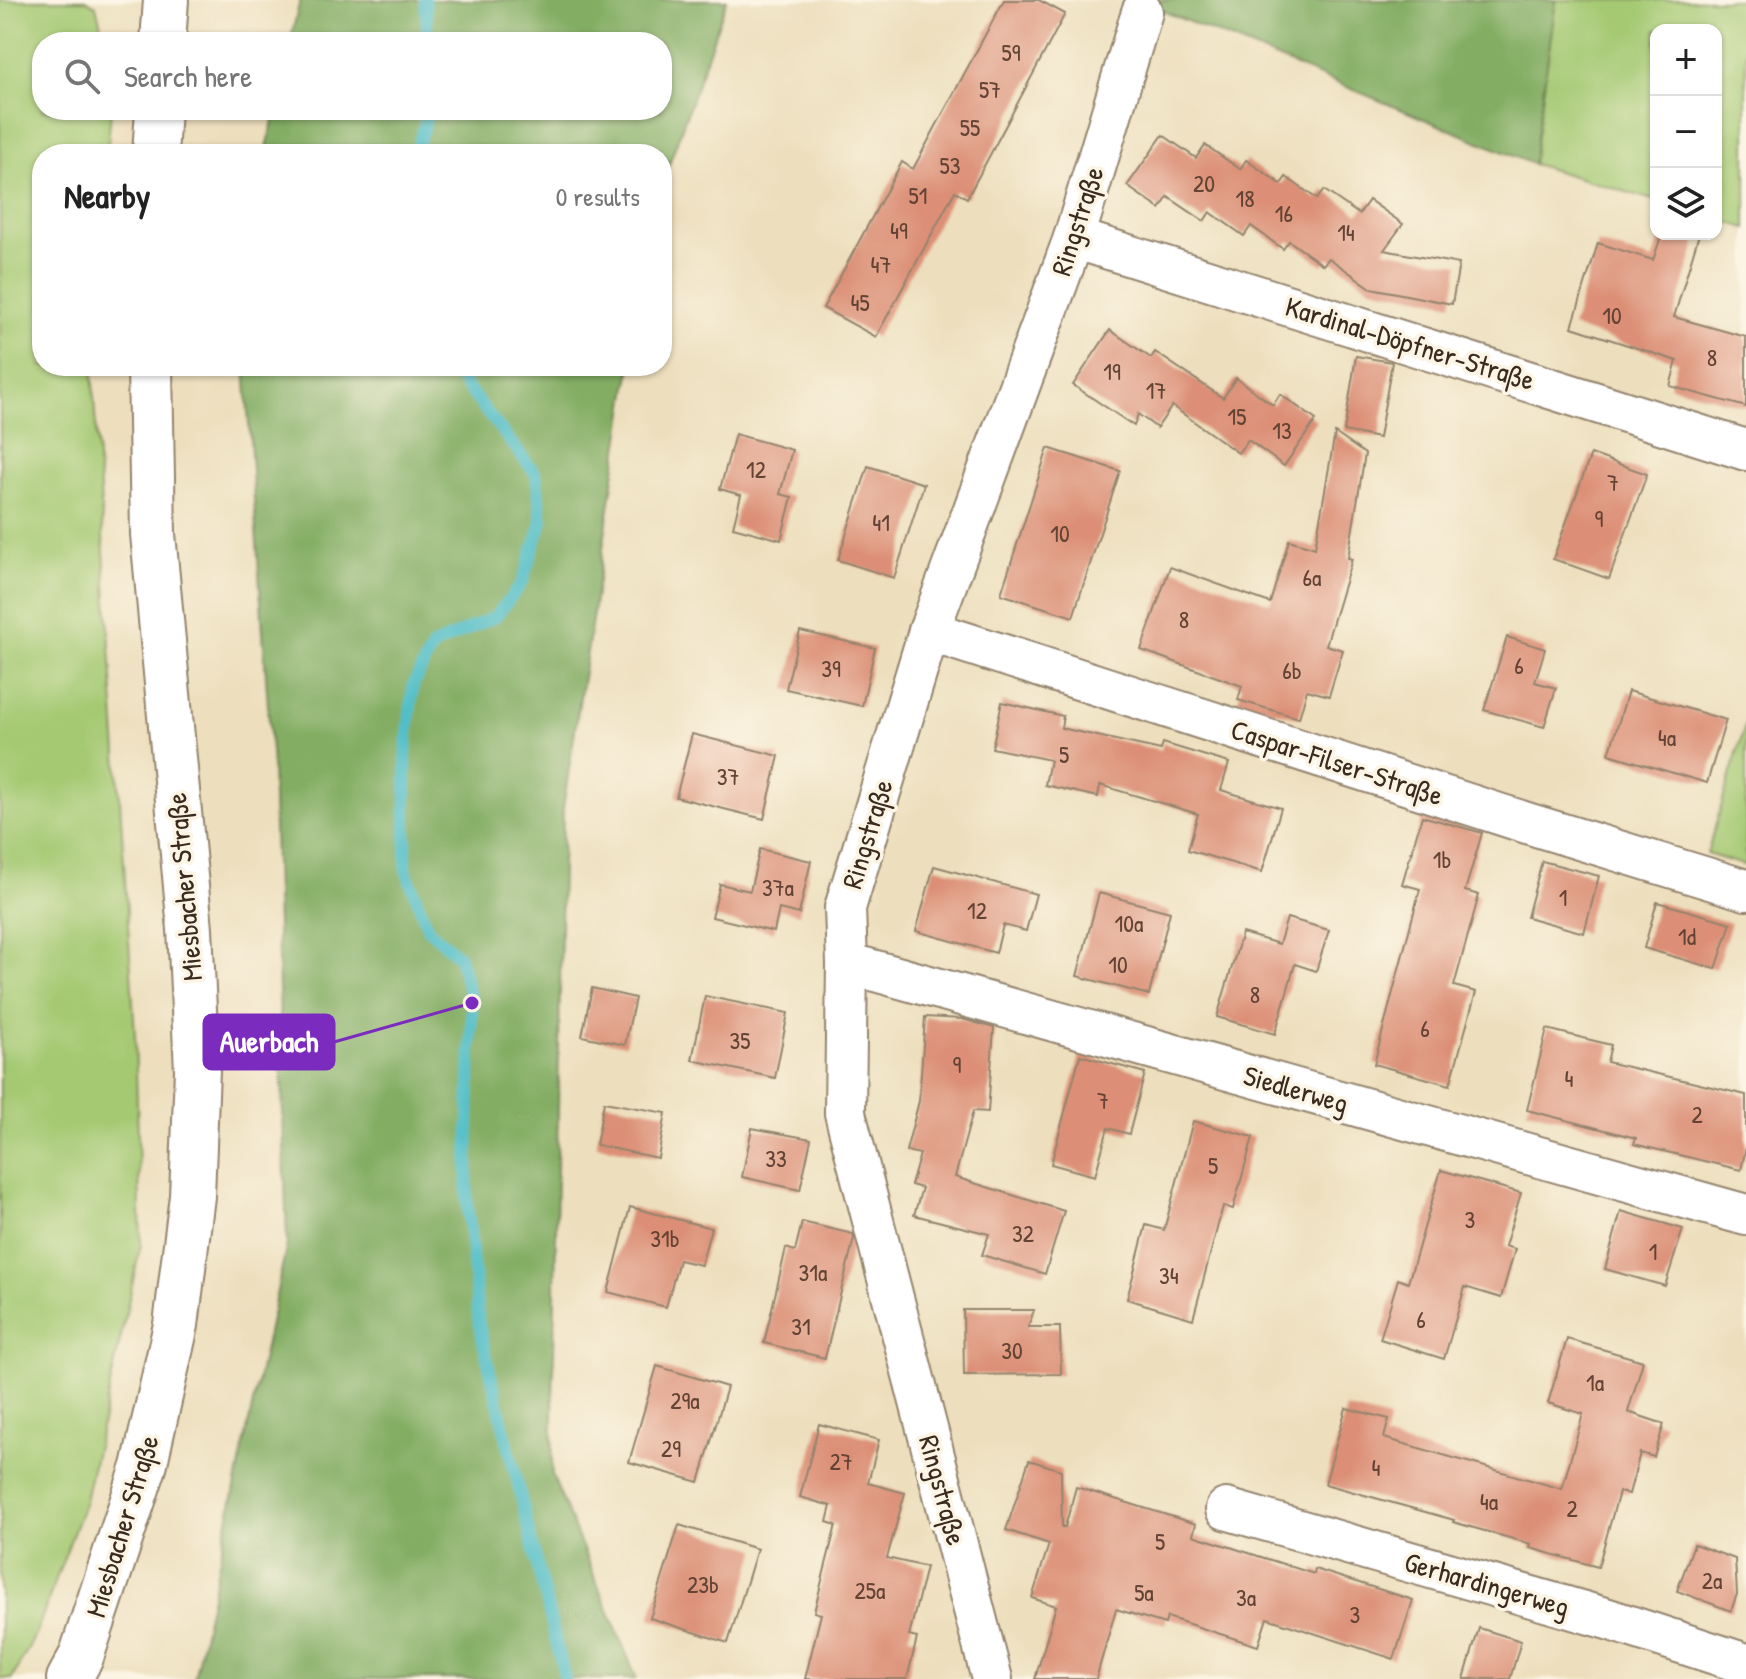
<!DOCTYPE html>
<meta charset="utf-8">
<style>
body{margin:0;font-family:"Patrick Hand",sans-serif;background:#f6f6f6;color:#222}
.controls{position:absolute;right:24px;top:24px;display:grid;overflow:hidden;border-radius:16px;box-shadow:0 2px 6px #0004}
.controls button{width:72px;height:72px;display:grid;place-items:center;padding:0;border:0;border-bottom:2px solid #e0e0e0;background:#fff;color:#222;font:40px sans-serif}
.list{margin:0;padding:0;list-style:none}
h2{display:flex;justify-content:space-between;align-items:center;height:104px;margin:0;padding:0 32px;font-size:34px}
h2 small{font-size:26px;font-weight:400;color:#767676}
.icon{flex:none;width:44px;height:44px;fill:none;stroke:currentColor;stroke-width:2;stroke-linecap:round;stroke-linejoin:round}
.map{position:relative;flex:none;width:1746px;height:1679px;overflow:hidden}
.search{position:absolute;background:#fff;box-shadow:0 2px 6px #0004;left:32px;top:32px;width:640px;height:88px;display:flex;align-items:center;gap:20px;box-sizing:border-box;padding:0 28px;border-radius:32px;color:#767676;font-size:30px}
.panel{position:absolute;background:#fff;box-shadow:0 2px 6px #0004;left:32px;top:144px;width:640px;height:232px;border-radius:32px}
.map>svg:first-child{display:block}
.green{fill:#a4c972;stroke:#707a48;stroke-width:2}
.forest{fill:#83ad64;stroke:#5f6c41;stroke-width:2}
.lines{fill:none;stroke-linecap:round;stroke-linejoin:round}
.stream{stroke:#4fbdc7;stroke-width:12}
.building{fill:#dc8f76}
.street-casing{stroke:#94846e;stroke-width:44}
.secondary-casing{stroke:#94846e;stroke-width:48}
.street{stroke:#fff;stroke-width:40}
.secondary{stroke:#fff;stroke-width:44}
.labels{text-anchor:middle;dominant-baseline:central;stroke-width:7;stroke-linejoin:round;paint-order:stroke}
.number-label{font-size:24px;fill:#634334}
.street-label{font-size:28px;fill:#3b2a1e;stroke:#fcf5e5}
.leader{fill:none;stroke:#7b2cbf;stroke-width:3}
.callout-dot{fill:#7b2cbf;stroke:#fcf5e5;stroke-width:3}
.callout{fill:#7b2cbf;stroke:#7b2cbf;stroke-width:3}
.callout-label{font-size:30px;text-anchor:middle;font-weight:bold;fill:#fff}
</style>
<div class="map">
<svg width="1746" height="1679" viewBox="0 0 1746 1679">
<rect width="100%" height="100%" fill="#fcf5e5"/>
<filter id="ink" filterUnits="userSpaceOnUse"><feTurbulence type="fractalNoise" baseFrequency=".0125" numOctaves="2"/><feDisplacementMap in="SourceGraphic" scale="16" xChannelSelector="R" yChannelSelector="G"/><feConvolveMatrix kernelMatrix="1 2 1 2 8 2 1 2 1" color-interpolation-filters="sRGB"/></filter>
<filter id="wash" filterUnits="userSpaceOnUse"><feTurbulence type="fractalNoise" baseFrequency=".006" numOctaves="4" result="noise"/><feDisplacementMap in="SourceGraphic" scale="32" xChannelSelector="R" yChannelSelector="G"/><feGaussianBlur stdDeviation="1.8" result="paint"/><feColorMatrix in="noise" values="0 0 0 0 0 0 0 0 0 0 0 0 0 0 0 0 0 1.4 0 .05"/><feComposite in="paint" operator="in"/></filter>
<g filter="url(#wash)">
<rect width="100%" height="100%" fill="#eddfbd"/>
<g class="green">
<path d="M 0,0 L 85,0 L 96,6 L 105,42 L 42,42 L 42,110 L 111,110 L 107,154 L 42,154 L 42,366 L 92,366 L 135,1034 L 141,1244 L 85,1501 L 36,1633 L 12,1679 L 0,1679 Z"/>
<path d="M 1556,0 L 1746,0 L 1746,228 L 1716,219 L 1716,30 L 1656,30 L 1656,201 L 1533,164 Z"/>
<path d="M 1746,722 L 1746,866 L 1707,854 Z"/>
</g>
<g class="forest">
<path d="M 300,0 L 727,0 L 662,184 L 662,154 L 266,154 L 275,110 L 662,110 L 662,42 L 290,42 Z"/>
<path d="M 1136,0 L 1556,0 L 1533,164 Z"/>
<path d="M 245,366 L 631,366 L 563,808 L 552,1475 L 637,1679 L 194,1679 L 287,1244 L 272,766 Z"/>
</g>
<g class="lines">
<g class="stream">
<path d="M 425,0 L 428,42"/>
<path d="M 415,154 L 429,110"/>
<path d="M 450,366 L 536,474 L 542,522 L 522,583 L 496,616 L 433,646 L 413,685 L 406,753 L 406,870 L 428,929 L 459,957 L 472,1003 L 467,1200 L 479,1325 L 565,1679"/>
</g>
</g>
<g id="blocks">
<g class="building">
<path d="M 1004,0 L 1039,0 L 1065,14 L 967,198 L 955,191 L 876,337 L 823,308 L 902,162 L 913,169 Z"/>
<path d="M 1163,135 L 1196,158 L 1205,145 L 1240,169 L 1246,160 L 1281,184 L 1286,177 L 1317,199 L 1324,190 L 1359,214 L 1369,200 L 1403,224 L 1384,250 L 1459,264 L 1452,304 L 1371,288 L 1329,258 L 1323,265 L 1289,241 L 1283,249 L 1251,226 L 1244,236 L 1210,212 L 1204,221 L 1168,197 L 1160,209 L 1127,186 Z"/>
<path d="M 1662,234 L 1699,234 L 1674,317 L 1746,337 L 1746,407 L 1670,386 L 1677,361 L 1572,327 L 1598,243 L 1653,260 Z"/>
<path d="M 1110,330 L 1151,358 L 1155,352 L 1223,398 L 1236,378 L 1273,405 L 1280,394 L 1316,420 L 1284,466 L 1248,440 L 1238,453 L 1172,406 L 1157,428 L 1138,414 L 1134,426 L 1073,385 Z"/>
<path d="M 1356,356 L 1392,362 L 1379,438 L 1344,431 Z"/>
<path d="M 1335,433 L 1365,454 L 1348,558 L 1352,559 L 1326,645 L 1343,650 L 1329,696 L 1307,690 L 1299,718 L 1238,700 L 1242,686 L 1141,650 L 1170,567 L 1270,603 L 1289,540 L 1315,548 Z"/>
<path d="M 735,434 L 792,450 L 780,494 L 792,497 L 781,540 L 733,527 L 741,495 L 720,489 Z"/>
<path d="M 1048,448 L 1120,471 L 1073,617 L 1001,594 Z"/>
<path d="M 1591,454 L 1647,474 L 1609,579 L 1553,559 Z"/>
<path d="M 868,466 L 924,484 L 894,578 L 838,560 Z"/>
<path d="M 800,631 L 875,648 L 862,706 L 786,689 Z"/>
<path d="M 1507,637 L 1545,649 L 1535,682 L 1556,688 L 1544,727 L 1484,710 Z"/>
<path d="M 1628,691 L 1726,720 L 1707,783 L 1609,754 Z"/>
<path d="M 1002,702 L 1063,716 L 1061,728 L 1161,750 L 1163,743 L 1229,763 L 1221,790 L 1281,808 L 1262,872 L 1188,850 L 1198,814 L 1100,785 L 1098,797 L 1045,785 L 1050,760 L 992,748 Z"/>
<path d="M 692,734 L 779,756 L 764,819 L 676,797 Z"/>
<path d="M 1422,816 L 1482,833 L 1465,891 L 1479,895 L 1454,986 L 1476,992 L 1450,1085 L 1374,1064 L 1420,889 L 1402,884 Z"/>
<path d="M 760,849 L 811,861 L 799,914 L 779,909 L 774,932 L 712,917 L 720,884 L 750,891 Z"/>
<path d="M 1542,861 L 1599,876 L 1584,933 L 1527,917 Z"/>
<path d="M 934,866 L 1036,894 L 1026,931 L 1003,925 L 996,953 L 916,931 Z"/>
<path d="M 1099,893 L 1170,912 L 1149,995 L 1077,976 Z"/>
<path d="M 1657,902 L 1731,923 L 1716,969 L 1644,948 Z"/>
<path d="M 1287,918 L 1329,930 L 1316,971 L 1295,964 L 1275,1034 L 1217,1017 L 1242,933 L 1279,944 Z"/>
<path d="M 592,988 L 635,998 L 625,1045 L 582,1036 Z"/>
<path d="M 705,996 L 788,1013 L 775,1078 L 692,1060 Z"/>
<path d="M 925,1017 L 962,1019 L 994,1028 L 988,1112 L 973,1111 L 955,1177 L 1064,1211 L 1045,1274 L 982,1255 L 989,1234 L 914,1215 L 922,1188 L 911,1185 L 920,1154 L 906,1151 L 919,1101 Z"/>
<path d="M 1547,1029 L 1611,1045 L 1607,1062 L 1746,1095 L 1746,1148 L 1741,1170 L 1634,1144 L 1636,1138 L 1527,1110 Z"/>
<path d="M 1080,1055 L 1145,1073 L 1129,1134 L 1108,1128 L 1095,1176 L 1051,1164 Z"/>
<path d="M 604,1102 L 666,1113 L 658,1158 L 596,1145 Z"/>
<path d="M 1193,1121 L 1253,1137 L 1233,1209 L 1223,1206 L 1193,1319 L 1127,1299 L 1146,1225 L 1164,1230 Z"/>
<path d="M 752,1128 L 811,1139 L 800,1190 L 742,1177 Z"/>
<path d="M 1441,1170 L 1521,1193 L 1505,1246 L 1515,1249 L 1501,1298 L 1465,1287 L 1444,1359 L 1380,1339 L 1398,1279 L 1408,1283 Z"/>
<path d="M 630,1207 L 711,1228 L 701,1265 L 679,1260 L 666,1307 L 608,1292 Z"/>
<path d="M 1621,1211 L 1683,1229 L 1665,1286 L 1605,1269 Z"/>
<path d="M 802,1222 L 853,1234 L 854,1238 L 825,1358 L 764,1343 L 786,1248 L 795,1251 Z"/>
<path d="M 963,1310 L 1034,1310 L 1028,1327 L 1060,1327 L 1061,1374 L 964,1375 Z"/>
<path d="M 1567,1339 L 1643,1361 L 1628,1412 L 1664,1424 L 1654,1457 L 1640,1453 L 1629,1494 L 1619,1492 L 1598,1567 L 1530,1548 L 1531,1544 L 1453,1522 L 1454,1520 L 1325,1484 L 1346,1408 L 1389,1419 L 1384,1438 L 1562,1489 L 1583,1414 L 1548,1403 Z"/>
<path d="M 657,1366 L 727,1387 L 699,1482 L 629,1462 Z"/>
<path d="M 819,1424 L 879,1440 L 868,1483 L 905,1493 L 887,1558 L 926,1567 L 909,1636 L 917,1638 L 907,1679 L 805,1679 L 821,1614 L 814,1612 L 836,1525 L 827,1522 L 831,1506 L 800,1497 Z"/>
<path d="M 1029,1460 L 1061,1470 L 1062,1527 L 1065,1527 L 1076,1487 L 1196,1524 L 1193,1535 L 1314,1574 L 1315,1569 L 1413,1600 L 1394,1659 L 1267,1618 L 1258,1646 L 1167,1617 L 1165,1624 L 1116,1609 L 1096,1679 L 1035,1679 L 1056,1606 L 1032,1598 L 1049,1544 L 1006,1530 Z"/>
<path d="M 679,1525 L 757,1549 L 728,1643 L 650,1618 Z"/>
<path d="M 1694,1544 L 1735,1559 L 1737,1594 L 1731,1611 L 1677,1591 Z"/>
<path d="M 1479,1628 L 1521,1641 L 1510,1679 L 1464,1679 Z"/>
</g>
</g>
</g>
<g filter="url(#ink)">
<use href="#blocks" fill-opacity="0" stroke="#94846e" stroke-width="2"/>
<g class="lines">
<g class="street-casing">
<g id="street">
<path d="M 1074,238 L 1746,450"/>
<path d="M 929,631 L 1530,824 L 1746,890"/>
<path d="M 847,963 L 1746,1215"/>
<path d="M 1226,1509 L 1608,1619 L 1746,1664"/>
<path d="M 992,1679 L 845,1113 L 847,963 L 845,908 L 929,631 L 1074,238 L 1142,12"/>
</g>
</g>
<g class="secondary-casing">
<g id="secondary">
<path d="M 163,42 L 166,0"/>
<path d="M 155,154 L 158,110"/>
<path d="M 69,1679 L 81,1657 L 144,1467 L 176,1325 L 192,1196 L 197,1070 L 190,929 L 153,534 L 150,366"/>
</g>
</g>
<use href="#street" class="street"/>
<use href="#secondary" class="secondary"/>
</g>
</g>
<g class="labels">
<g class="number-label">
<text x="1011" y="52">59</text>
<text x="990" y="89">57</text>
<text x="970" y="127">55</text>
<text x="950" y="165">53</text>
<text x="1204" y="183">20</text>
<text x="918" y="195">51</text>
<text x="1245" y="198">18</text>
<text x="1284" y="213">16</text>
<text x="899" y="230">49</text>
<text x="1346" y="232">14</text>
<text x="881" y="264">47</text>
<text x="860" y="302">45</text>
<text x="1612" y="315">10</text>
<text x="1712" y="357">8</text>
<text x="1112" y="371">19</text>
<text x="1156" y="390">17</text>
<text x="1237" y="416">15</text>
<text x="1282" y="430">13</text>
<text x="756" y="469">12</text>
<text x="1613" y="482">7</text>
<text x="1599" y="518">9</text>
<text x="881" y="522">41</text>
<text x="1060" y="533">10</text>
<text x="1312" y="577">6a</text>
<text x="1184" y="619">8</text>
<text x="1519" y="665">6</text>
<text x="831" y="668">39</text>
<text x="1292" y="670">6b</text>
<text x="1667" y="737">4a</text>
<text x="1064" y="754">5</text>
<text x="728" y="776">37</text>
<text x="1442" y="859">1b</text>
<text x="778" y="887">37a</text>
<text x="1563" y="897">1</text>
<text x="977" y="910">12</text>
<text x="1129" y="923">10a</text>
<text x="1687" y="936">1d</text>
<text x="1118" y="964">10</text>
<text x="1255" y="994">8</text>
<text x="1425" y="1028">6</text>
<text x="740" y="1040">35</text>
<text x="957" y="1064">9</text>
<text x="1569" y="1078">4</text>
<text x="1103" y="1100">7</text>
<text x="1697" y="1114">2</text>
<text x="776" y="1158">33</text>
<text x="1213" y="1165">5</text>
<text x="1470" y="1219">3</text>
<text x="1023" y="1233">32</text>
<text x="665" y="1238">31b</text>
<text x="1653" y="1251">1</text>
<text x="813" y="1272">31a</text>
<text x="1169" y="1275">34</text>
<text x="1421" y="1319">6</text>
<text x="801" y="1326">31</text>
<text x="1012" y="1350">30</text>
<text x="1595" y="1382">1a</text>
<text x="685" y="1400">29a</text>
<text x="671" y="1448">29</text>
<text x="841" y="1461">27</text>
<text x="1376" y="1467">4</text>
<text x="1489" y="1501">4a</text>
<text x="1572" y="1508">2</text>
<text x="1160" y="1541">5</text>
<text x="1712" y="1580">2a</text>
<text x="703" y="1584">23b</text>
<text x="870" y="1590">25a</text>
<text x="1144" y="1592">5a</text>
<text x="1246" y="1597">3a</text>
<text x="1355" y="1614">3</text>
</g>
<g class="street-label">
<text transform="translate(1077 221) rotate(-72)">Ringstraße</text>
<text transform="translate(1410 343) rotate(17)">Kardinal-Döpfner-Straße</text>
<text transform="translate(1337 762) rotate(18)">Caspar-Filser-Straße</text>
<text transform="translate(867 834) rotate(-73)">Ringstraße</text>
<text transform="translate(184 887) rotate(-95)">Miesbacher Straße</text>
<text transform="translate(1296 1089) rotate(16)">Siedlerweg</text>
<text transform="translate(943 1490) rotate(75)">Ringstraße</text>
<text transform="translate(122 1526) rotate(-73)">Miesbacher Straße</text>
<text transform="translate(1487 1584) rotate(16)">Gerhardingerweg</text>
</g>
</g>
<path class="leader" d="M472 1003L334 1042"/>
<circle class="callout-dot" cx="472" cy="1003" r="8"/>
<rect class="callout" x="204" y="1015" width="130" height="54" rx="8"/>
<g class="callout-label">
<text x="269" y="1052">Auerbach</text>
</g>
</svg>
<div class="controls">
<button>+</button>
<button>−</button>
<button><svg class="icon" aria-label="layers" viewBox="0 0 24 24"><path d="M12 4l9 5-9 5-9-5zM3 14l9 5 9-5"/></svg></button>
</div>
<div class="search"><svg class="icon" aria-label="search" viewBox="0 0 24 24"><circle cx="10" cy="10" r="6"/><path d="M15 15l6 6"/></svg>Search here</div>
<section class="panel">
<h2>Nearby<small>0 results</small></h2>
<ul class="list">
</ul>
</section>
</div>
